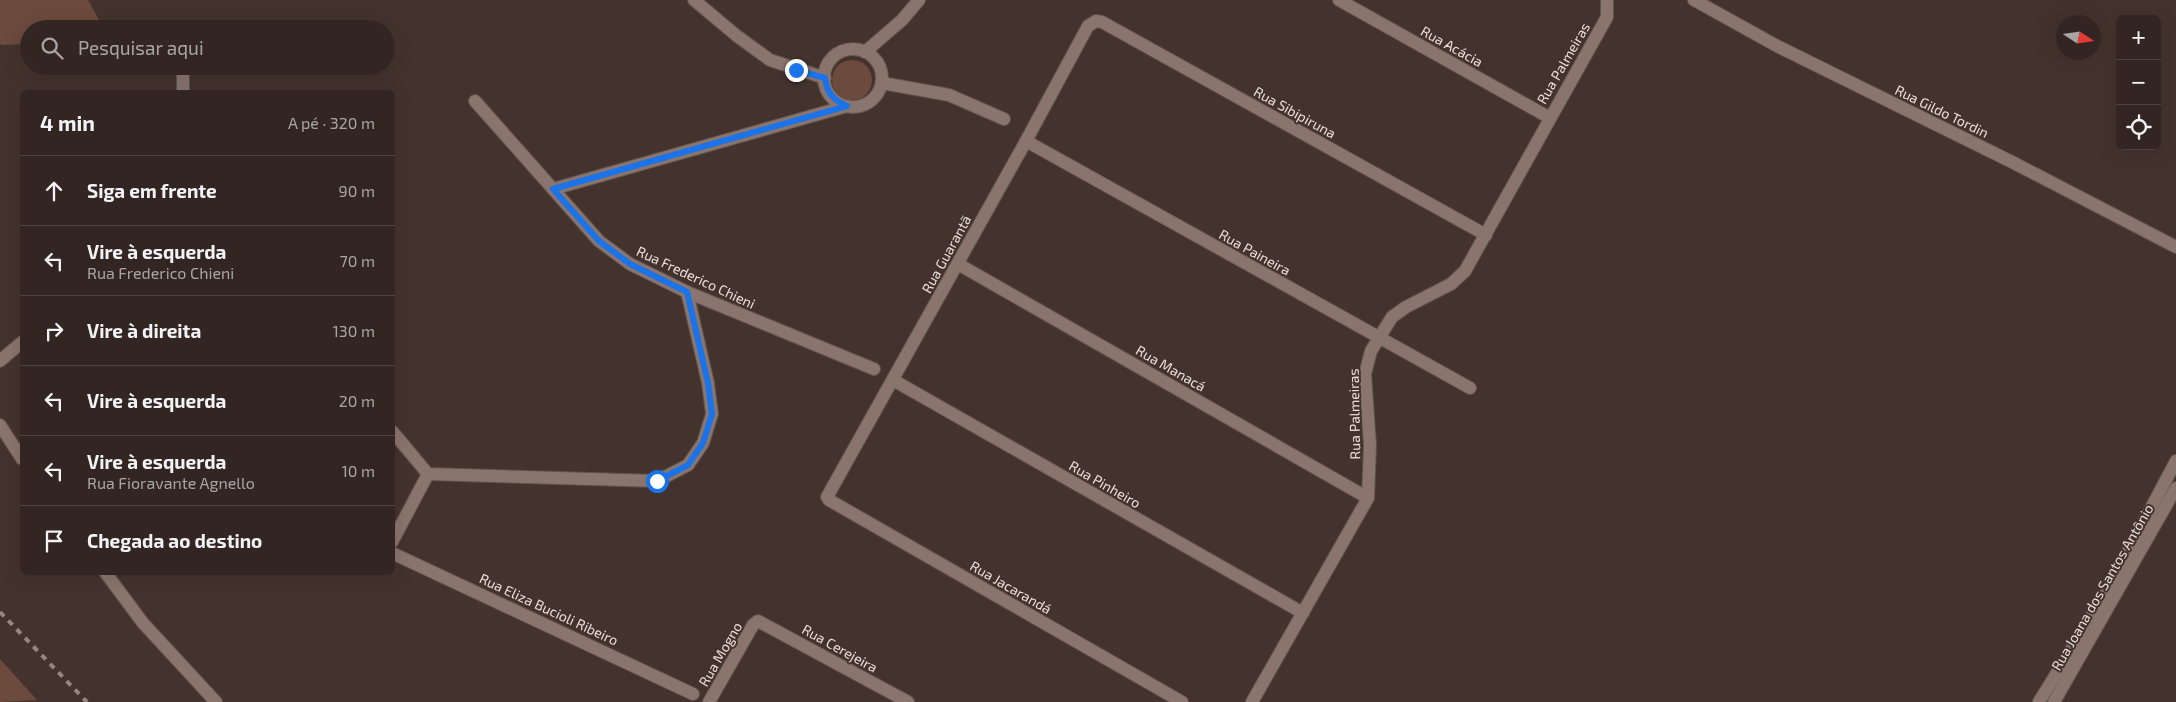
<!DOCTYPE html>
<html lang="pt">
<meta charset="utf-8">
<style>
body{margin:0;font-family:"Exo 2",sans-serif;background:#3e322f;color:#f1f3f6}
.controls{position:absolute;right:15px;top:15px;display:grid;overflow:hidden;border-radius:8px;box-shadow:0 5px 20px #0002}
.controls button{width:45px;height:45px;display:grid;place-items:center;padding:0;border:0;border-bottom:1px solid #4e4340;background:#332622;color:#f1f3f6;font:25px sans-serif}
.compass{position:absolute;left:2056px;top:15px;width:45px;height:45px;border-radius:50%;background:#332622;box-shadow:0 5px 20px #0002;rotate:102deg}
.stop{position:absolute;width:15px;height:15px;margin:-11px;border:4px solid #1a73e8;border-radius:50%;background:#fff}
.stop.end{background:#1a73e8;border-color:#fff;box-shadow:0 1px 5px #0008}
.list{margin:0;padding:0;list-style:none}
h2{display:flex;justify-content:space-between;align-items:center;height:65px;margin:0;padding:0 20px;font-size:21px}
h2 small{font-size:16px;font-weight:400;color:#a9a5a5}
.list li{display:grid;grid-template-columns:32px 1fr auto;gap:15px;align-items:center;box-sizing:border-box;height:70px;padding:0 20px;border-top:1px solid #4e4340}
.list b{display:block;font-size:19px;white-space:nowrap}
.list p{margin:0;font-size:16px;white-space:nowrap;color:#a9a5a5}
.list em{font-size:16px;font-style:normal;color:#a9a5a5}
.icon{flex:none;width:28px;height:28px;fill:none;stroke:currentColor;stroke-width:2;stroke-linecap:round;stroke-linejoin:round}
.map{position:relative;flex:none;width:2176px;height:702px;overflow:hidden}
.search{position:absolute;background:#332622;box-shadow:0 5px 20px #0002;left:20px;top:20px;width:375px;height:55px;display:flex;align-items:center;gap:12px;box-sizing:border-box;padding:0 18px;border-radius:28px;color:#a9a5a5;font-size:19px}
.panel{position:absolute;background:#332622;box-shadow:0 5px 20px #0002;left:20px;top:90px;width:375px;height:485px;border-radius:8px}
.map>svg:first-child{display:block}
.green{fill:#6c4a3d}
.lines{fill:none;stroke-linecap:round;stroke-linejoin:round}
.minor-casing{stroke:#60524c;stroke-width:14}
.secondary-casing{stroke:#60524c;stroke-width:14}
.minor{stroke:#89756d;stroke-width:12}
.secondary{stroke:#89756d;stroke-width:12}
.rail{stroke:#958681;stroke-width:4;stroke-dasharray:6 6;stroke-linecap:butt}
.route{stroke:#1a73e8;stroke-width:6}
.labels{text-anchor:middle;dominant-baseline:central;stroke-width:4;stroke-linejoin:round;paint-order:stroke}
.street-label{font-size:14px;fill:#eadeda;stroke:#44332d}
</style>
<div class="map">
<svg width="2176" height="702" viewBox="0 0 2176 702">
<rect width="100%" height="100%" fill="#44332d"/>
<g class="green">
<path d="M 0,0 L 88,0 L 104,29 L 29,29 L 29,44 L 3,45 L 0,44 Z"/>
<circle cx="852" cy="80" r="20"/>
<path d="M 0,659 L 37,700 L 0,702 Z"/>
</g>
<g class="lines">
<g class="minor-casing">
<g id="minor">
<path d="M 1339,0 L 1550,118"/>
<path d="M 183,72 L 183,92"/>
<path d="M 882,83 L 949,95 L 1004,119"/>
<path d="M 475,101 L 599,241 L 630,264 L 687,292 L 874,369"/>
<path d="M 1026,141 L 1470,388"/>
<path d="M 553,189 L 847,106"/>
<path d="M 958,264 L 1368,498"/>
<path d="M 0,361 L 22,342"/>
<path d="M 893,380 L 1303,613"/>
<path d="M 0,425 L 22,459"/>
<path d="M 392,431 L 428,474 L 657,481 L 688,465 L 703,443 L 712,414 L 708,383 L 687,292"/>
<path d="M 392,542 L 428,474"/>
<path d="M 392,553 L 693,694"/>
<path d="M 105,572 L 143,623 L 216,702"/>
<path d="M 709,702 L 753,625 L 758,621 L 908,702"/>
<path d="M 1182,702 L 829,500 L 827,497 L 1026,141 L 1088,26 L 1096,21 L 1102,22 L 1486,235"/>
<path d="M 1252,702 L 1368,498 L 1370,445 L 1365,374 L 1371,351 L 1392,317 L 1406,307 L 1451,284 L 1465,271 L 1607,17 L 1607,0"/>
<path d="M 2039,702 L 2106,593 L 2176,461"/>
<path d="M 2054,702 L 2176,488"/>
</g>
</g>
<g class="secondary-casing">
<g id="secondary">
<path d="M 694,0 L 737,36 L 770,60 L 825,78"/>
<path d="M 1694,0 L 1777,46 L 2012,162 L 2176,247"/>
<circle cx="853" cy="78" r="29"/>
<path d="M 865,52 L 902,20 L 919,0"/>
</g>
</g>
<use href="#minor" class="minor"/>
<use href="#secondary" class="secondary"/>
<path class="rail" d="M 0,612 L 87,702"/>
</g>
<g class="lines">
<path class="route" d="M 657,481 L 688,465 L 703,443 L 712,414 L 708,383 L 687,292 L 630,264 L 599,241 L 553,189 L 847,106 C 833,100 827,93 825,78 L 796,70"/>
</g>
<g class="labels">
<g class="street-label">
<text transform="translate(1452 46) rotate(29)">Rua Acácia</text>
<text transform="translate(1563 63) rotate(-60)">Rua Palmeiras</text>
<text transform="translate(1942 111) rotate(26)">Rua Gildo Tordin</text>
<text transform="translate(1295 112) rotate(29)">Rua Sibipiruna</text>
<text transform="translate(1255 252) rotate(29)">Rua Paineira</text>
<text transform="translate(946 254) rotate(-61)">Rua Guarantã</text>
<text transform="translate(696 277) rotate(25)">Rua Frederico Chieni</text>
<text transform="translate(1171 368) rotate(30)">Rua Manacá</text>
<text transform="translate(1354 414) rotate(-91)">Rua Palmeiras</text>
<text transform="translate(1105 484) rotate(30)">Rua Pinheiro</text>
<text transform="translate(1011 587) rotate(30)">Rua Jacarandá</text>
<text transform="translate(2102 587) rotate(-60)">Rua Joana dos Santos Antônio</text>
<text transform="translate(549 609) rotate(25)">Rua Eliza Bucioli Ribeiro</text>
<text transform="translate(840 648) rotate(29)">Rua Cerejeira</text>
<text transform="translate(720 654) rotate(-60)">Rua Mogno</text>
</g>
</g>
</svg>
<div class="controls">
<button>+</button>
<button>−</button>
<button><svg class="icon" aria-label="locate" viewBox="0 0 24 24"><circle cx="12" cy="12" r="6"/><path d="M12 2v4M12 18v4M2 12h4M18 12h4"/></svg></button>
</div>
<svg class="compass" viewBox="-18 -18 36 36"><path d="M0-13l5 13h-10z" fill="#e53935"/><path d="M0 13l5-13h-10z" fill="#a9a5a5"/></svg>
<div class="stop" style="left:657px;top:481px"></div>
<div class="stop end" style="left:796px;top:70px"></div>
<div class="search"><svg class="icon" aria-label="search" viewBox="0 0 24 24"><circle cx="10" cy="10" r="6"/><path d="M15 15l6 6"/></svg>Pesquisar aqui</div>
<section class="panel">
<h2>4 min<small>A pé · 320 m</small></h2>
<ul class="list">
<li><svg class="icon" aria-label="ahead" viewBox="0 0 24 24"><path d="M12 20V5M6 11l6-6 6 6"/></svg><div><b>Siga em frente</b></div><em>90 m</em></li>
<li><svg class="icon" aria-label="left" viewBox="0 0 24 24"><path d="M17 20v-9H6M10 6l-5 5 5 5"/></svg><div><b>Vire à esquerda</b><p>Rua Frederico Chieni</p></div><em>70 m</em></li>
<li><svg class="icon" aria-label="right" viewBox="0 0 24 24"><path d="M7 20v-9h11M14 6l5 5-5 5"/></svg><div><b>Vire à direita</b></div><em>130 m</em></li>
<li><svg class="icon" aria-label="left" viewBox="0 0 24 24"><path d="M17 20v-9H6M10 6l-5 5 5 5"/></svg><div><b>Vire à esquerda</b></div><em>20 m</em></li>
<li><svg class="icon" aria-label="left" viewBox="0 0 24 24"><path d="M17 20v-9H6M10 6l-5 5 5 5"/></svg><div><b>Vire à esquerda</b><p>Rua Fioravante Agnello</p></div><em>10 m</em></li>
<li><svg class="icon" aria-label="arrive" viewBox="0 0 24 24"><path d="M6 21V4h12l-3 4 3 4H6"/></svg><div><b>Chegada ao destino</b></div></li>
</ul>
</section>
</div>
